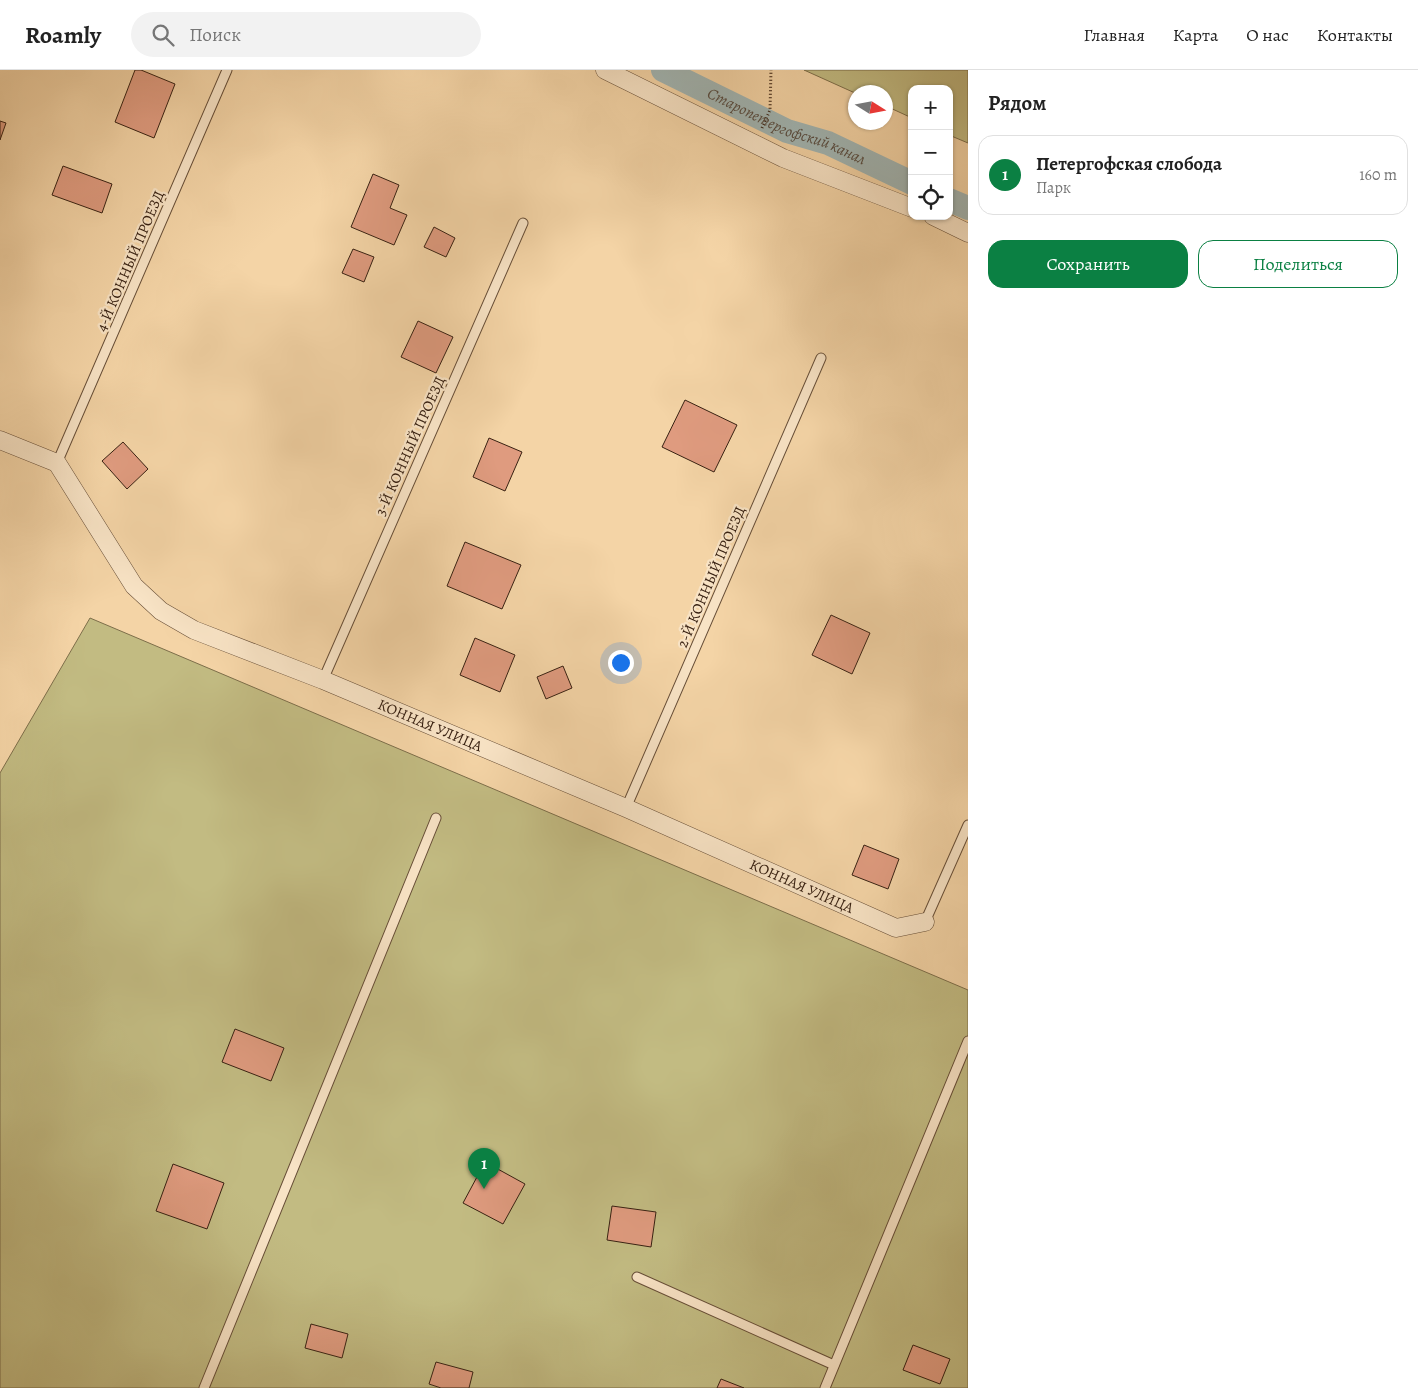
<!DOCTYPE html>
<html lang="ru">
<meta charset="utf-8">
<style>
body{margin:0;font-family:Alegreya,serif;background:#f2f2f2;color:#222}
.controls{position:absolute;right:15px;top:15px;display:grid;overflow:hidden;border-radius:10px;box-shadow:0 1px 4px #0004}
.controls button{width:45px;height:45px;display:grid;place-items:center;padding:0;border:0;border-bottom:1px solid #e0e0e0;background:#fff;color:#222;font:25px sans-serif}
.compass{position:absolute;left:848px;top:15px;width:45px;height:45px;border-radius:50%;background:#fff;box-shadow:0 1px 4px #0004;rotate:101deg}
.you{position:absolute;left:620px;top:592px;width:18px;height:18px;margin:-12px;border:4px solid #fff;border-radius:50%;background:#1a73e8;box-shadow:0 0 0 8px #1a73e833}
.badge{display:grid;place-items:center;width:32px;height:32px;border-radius:50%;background:#0b8043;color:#fff;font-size:16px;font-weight:700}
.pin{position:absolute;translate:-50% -41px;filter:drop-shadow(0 1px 2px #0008)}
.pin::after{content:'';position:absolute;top:26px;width:18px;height:15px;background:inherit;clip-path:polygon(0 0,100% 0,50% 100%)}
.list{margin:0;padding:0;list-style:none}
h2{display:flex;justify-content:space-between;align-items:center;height:65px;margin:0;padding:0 20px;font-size:21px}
h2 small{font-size:16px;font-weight:400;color:#767676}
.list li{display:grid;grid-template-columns:32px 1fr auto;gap:15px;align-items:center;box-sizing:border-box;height:80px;margin:0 10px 10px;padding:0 10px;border:1px solid #e0e0e0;border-radius:15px}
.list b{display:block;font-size:19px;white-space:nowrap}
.list p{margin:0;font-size:16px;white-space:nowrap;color:#767676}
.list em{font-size:16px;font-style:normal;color:#767676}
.actions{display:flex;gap:10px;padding:15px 20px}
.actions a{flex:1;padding:11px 0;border:1px solid #0b8043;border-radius:15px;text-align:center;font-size:18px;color:#0b8043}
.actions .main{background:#0b8043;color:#fff}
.icon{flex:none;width:28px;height:28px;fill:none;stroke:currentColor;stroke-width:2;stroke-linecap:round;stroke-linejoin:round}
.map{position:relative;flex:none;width:968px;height:1318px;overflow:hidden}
header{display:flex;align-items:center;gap:30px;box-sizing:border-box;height:70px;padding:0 25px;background:#fff;border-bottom:1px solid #e0e0e0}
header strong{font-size:24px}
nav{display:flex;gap:28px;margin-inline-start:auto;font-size:18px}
.search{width:350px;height:45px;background:#f2f2f2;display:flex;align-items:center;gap:12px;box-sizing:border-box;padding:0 18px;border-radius:28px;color:#767676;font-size:19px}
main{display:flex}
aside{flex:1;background:#fff}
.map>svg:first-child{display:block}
.green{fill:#c2bb82;stroke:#7d6e4a}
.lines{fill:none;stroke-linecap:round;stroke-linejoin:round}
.canal{stroke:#a1b5b3;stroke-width:24}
.building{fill:#df9b7f;stroke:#382112}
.service-casing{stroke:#674e37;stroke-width:11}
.minor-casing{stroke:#674e37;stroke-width:19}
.path{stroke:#382112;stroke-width:3;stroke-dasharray:1 2.5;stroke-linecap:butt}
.service{stroke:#f8e3c5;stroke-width:9}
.minor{stroke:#f8e3c5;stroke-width:18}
.labels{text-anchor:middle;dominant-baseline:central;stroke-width:4.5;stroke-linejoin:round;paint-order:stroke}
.street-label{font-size:15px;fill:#382112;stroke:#f8e3c5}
.water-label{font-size:16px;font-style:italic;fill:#584d42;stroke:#f8e3c5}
</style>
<header>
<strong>Roamly</strong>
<div class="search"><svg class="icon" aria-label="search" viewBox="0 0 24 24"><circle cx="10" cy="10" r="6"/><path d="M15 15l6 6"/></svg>Поиск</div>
<nav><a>Главная</a><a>Карта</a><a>О нас</a><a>Контакты</a></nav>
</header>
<main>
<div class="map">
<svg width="968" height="1318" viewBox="0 0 968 1318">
<rect width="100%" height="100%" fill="#f4d4a6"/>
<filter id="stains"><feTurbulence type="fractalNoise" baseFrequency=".004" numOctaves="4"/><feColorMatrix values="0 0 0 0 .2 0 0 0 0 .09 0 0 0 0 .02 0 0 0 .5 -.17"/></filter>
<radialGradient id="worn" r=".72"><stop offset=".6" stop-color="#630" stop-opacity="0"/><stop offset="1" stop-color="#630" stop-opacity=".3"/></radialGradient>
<g class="green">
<path d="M 804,0 L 968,0 L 968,73 L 949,65 L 949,19 L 912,19 L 912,48 L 886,36 L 886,22 L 855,23 Z"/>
<path d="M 90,548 L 968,920 L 968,1318 L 0,1318 L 0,703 Z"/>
</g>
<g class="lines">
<g class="canal">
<path id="s1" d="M 663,0 L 787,61 L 828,73 L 912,113"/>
<path d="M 949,130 L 968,138"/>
</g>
</g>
<g class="building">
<path d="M 135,0 L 141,0 L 175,14 L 154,68 L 115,52 Z"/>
<path d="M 0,51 L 6,53 L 0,70 Z"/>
<path d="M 63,96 L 112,114 L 102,143 L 52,125 Z"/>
<path d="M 373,104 L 399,115 L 390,138 L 407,145 L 394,175 L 351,157 Z"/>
<path d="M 434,157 L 455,168 L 446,187 L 424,177 Z"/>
<path d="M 353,179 L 374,187 L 364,212 L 342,203 Z"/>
<path d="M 418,251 L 453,267 L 436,303 L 401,287 Z"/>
<path d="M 685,330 L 737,355 L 714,402 L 662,377 Z"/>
<path d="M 489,368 L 522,382 L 505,421 L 473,407 Z"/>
<path d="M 123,372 L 148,399 L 127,419 L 102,391 Z"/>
<path d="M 465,472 L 521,495 L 502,539 L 447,516 Z"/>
<path d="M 831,545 L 870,563 L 852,604 L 812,585 Z"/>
<path d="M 475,568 L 515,585 L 500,622 L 460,605 Z"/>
<path d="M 563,596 L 572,618 L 546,629 L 537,607 Z"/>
<path d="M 864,775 L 899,789 L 888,819 L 852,805 Z"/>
<path d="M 235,959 L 284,978 L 271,1011 L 222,992 Z"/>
<path d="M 485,1092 L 525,1114 L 503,1154 L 463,1133 Z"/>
<path d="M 173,1094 L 224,1113 L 207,1159 L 156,1141 Z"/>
<path d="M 612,1136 L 656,1142 L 651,1177 L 607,1170 Z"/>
<path d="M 311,1254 L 348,1264 L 342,1288 L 305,1278 Z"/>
<path d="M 913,1275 L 950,1289 L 940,1314 L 903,1300 Z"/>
<path d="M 436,1292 L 473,1302 L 469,1318 L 441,1318 L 429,1314 Z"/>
<path d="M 721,1309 L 744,1318 L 717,1318 Z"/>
</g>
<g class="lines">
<g class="service-casing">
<g id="service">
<path d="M 57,393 L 227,0"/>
<path d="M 323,610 L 523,153"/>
<path d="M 626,738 L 821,288"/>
<path d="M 925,852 L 968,755"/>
<path d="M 637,1207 L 834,1295"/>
<path d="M 204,1318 L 436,748"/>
<path d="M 825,1318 L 968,971"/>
</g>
</g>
<g class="minor-casing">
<g id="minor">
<path d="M 605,0 L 783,88 L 912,138"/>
<path d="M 933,146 L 968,163"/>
<path id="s2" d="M 0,370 L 57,393 L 134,516 L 161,541 L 194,560 L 323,610 L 626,738 L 896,858 L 925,852"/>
</g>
</g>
<path class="path" d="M 762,58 L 770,40 L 771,0"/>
<use href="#service" class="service"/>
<use href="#minor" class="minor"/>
</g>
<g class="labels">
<g class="street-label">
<text transform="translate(130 191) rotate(-67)">4-Й КОННЫЙ ПРОЕЗД</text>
<text transform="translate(410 376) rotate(-66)">3-Й КОННЫЙ ПРОЕЗД</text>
<text transform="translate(711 507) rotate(-67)">2-Й КОННЫЙ ПРОЕЗД</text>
<text stroke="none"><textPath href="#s2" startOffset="536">КОННАЯ УЛИЦА</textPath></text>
<text stroke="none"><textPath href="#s2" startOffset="941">КОННАЯ УЛИЦА</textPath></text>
</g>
<g class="water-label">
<text stroke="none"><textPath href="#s1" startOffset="136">Старопетергофский канал</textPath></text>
</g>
</g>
<rect width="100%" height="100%" filter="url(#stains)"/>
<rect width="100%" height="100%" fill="url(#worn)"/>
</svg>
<div class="controls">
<button>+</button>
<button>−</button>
<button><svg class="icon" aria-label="locate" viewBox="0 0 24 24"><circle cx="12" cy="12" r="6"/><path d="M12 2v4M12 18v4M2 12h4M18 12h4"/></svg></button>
</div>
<svg class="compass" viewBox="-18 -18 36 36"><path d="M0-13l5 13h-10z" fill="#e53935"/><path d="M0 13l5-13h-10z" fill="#767676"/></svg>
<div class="you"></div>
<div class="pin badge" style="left:484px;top:1119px">1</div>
</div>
<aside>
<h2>Рядом<small></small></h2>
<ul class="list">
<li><span class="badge">1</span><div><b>Петергофская слобода</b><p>Парк</p></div><em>160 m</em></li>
</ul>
<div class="actions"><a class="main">Сохранить</a><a>Поделиться</a></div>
</aside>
</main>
